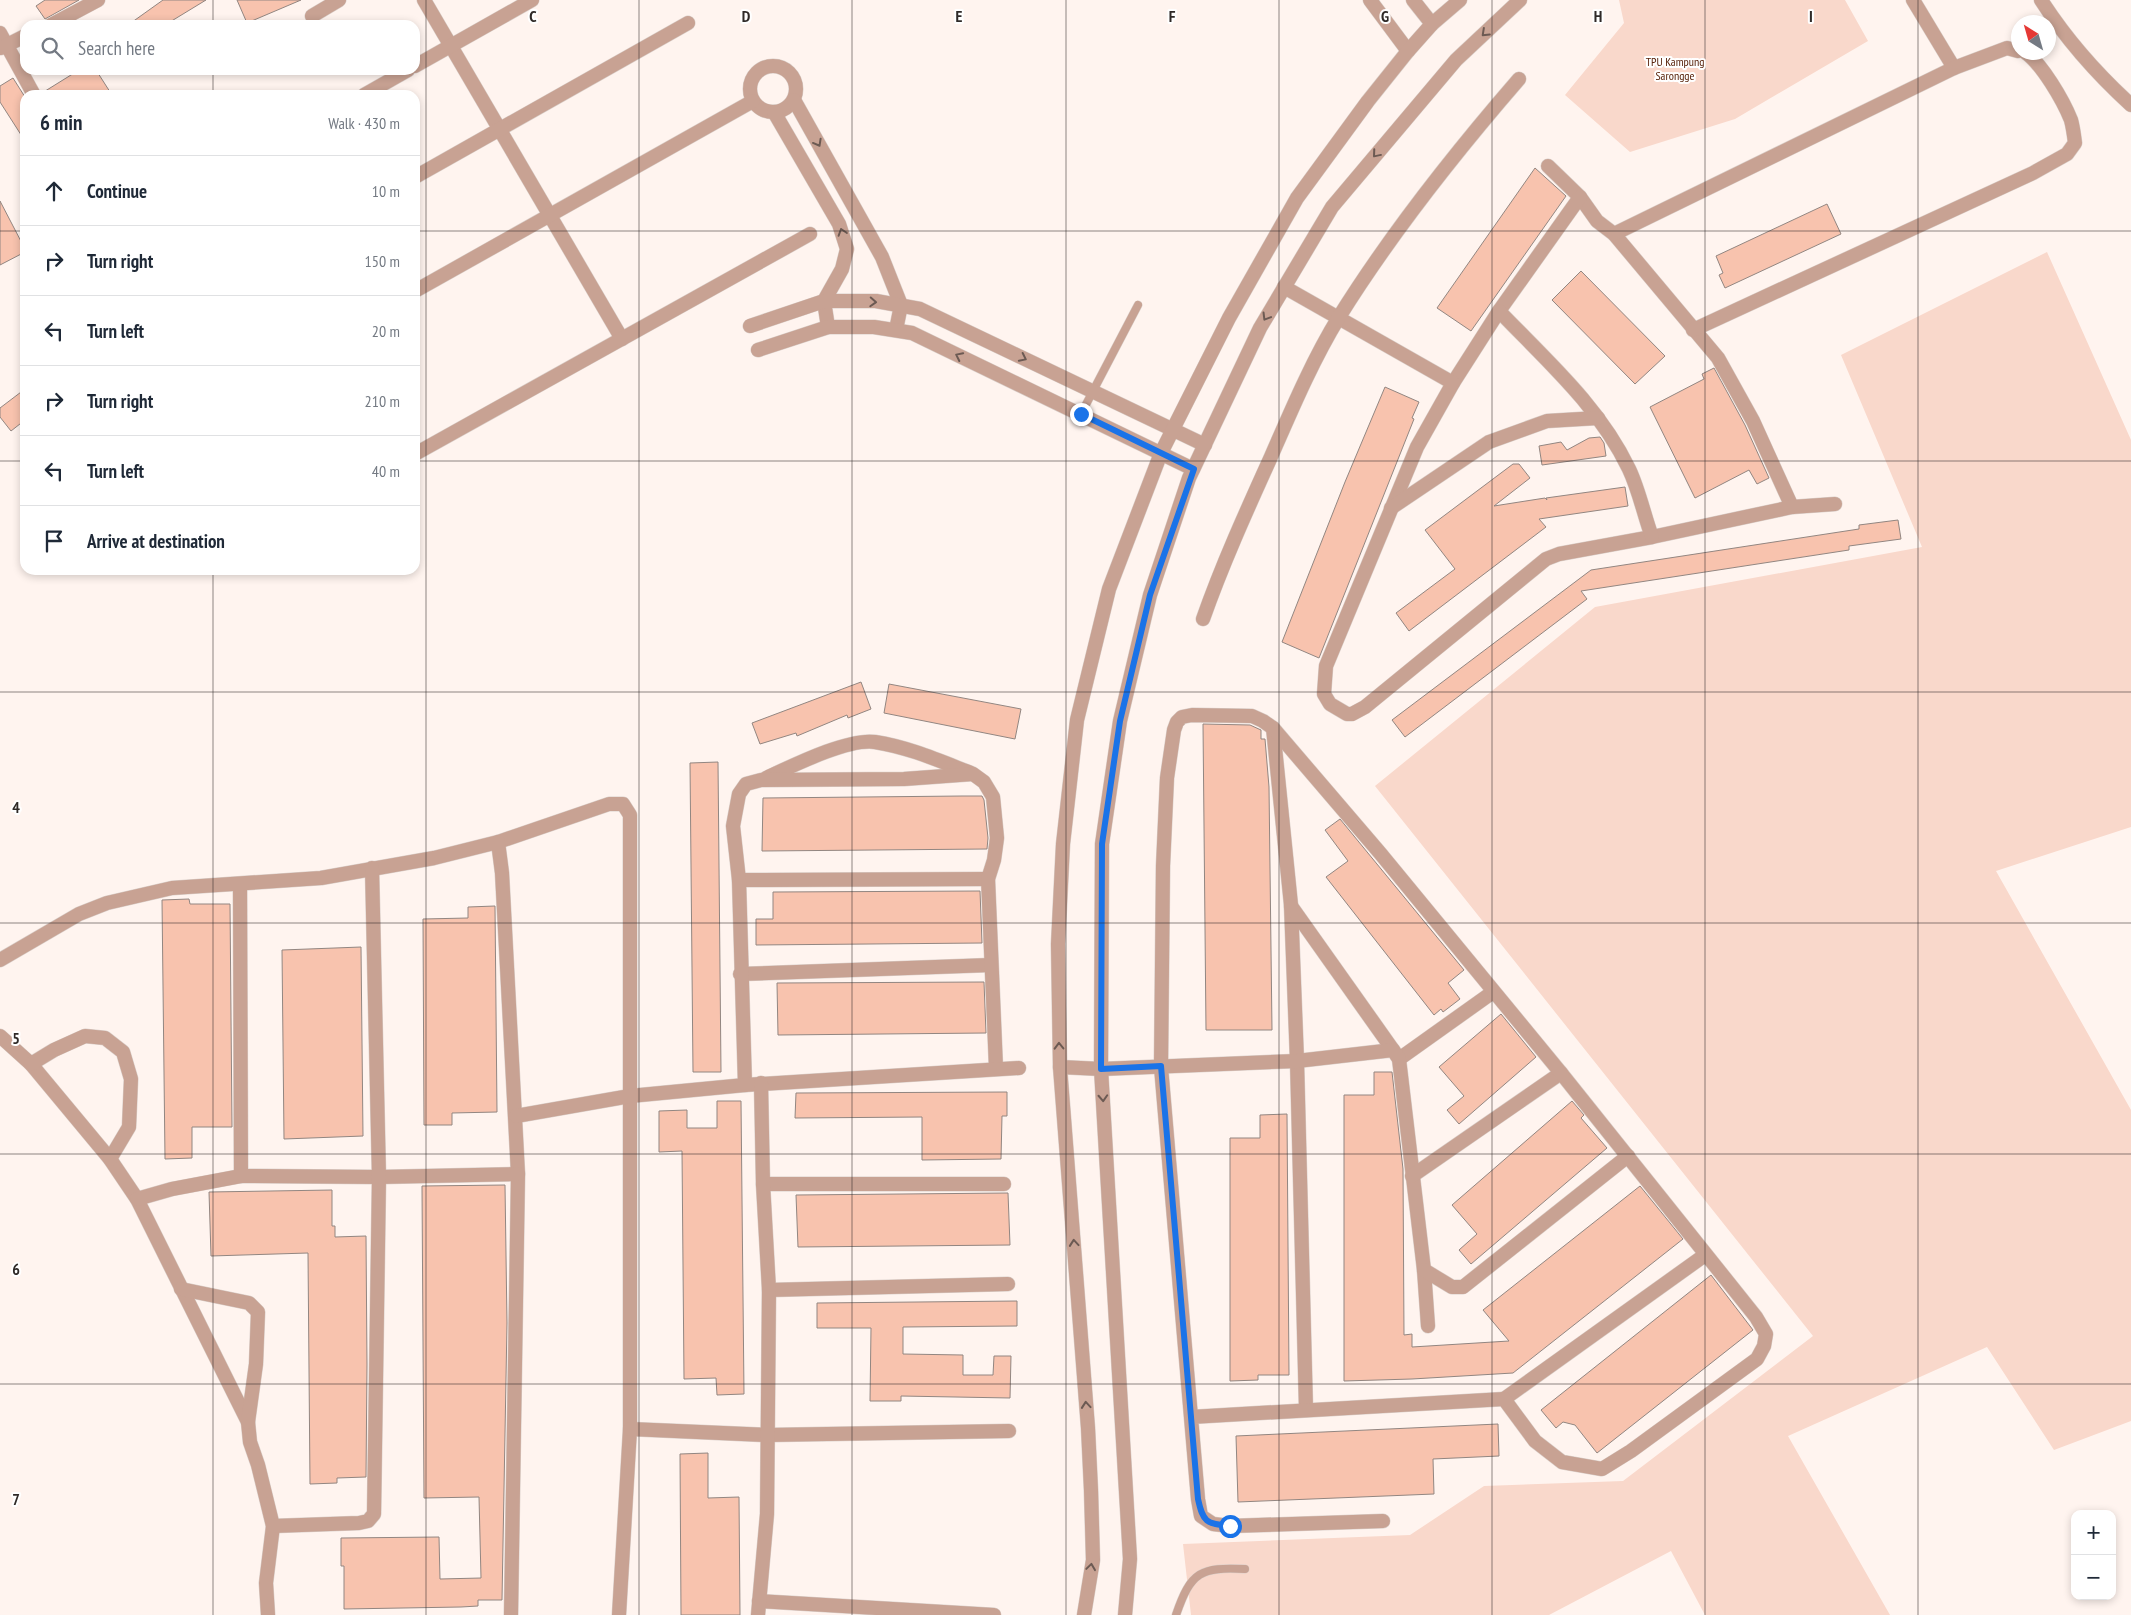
<!DOCTYPE html>
<meta charset="utf-8">
<style>
body{margin:0;font-family:"PT Sans Narrow",sans-serif;background:#f6f6f7;color:#1f2937}
.controls{position:absolute;right:15px;bottom:15px;display:grid;overflow:hidden;border-radius:10px;box-shadow:0 2px 8px #0003}
.controls button{width:45px;height:45px;display:grid;place-items:center;padding:0;border:0;border-bottom:1px solid #e0e1e3;background:#fff;color:#1f2937;font:25px sans-serif}
.compass{position:absolute;left:2011px;top:15px;width:45px;height:45px;border-radius:50%;background:#fff;box-shadow:0 2px 8px #0003;rotate:323deg}
.stop{position:absolute;width:15px;height:15px;margin:-11px;border:4px solid #1a73e8;border-radius:50%;background:#fff}
.stop.end{background:#1a73e8;border-color:#fff;box-shadow:0 1px 5px #0008}
.list{margin:0;padding:0;list-style:none}
h2{display:flex;justify-content:space-between;align-items:center;height:65px;margin:0;padding:0 20px;font-size:21px}
h2 small{font-size:16px;font-weight:400;color:#747a83}
.list li{display:grid;grid-template-columns:32px 1fr auto;gap:15px;align-items:center;box-sizing:border-box;height:70px;padding:0 20px;border-top:1px solid #e0e1e3}
.list b{display:block;font-size:19px;white-space:nowrap}
.list em{font-size:16px;font-style:normal;color:#747a83}
.icon{flex:none;width:28px;height:28px;fill:none;stroke:currentColor;stroke-width:2;stroke-linecap:round;stroke-linejoin:round}
.map{position:relative;flex:none;width:2131px;height:1615px;overflow:hidden}
.search{position:absolute;background:#fff;box-shadow:0 2px 8px #0003;left:20px;top:20px;width:400px;height:55px;display:flex;align-items:center;gap:12px;box-sizing:border-box;padding:0 18px;border-radius:15px;color:#747a83;font-size:19px}
.panel{position:absolute;background:#fff;box-shadow:0 2px 8px #0003;left:20px;top:90px;width:400px;height:485px;border-radius:15px}
.map>svg:first-child{display:block}
.green{fill:#f9d8cb}
.building{fill:#f8c3ae;stroke:#928681}
.lines{fill:none;stroke-linecap:round;stroke-linejoin:round}
.service-casing{stroke:#dad0cb;stroke-width:9}
.minor-casing{stroke:#dad0cb;stroke-width:15}
.service{stroke:#c8a293;stroke-width:8}
.minor{stroke:#c8a293;stroke-width:14}
.oneway{stroke:#6c5a53}
.route{stroke:#1a73e8;stroke-width:6}
.grid{fill:none;stroke:#2f2a28;stroke-width:1;stroke-opacity:0.55}
.labels{text-anchor:middle;dominant-baseline:central;stroke-width:4;stroke-linejoin:round;paint-order:stroke}
.park-label{font-size:12px;fill:#58230b;stroke:#fff}
.grid-label{font-size:16px;text-anchor:middle;font-weight:bold;fill:#2f2a28;stroke:#fff;stroke-width:4;stroke-linejoin:round;paint-order:stroke}
</style>
<div class="map">
<svg width="2131" height="1615" viewBox="0 0 2131 1615">
<rect width="100%" height="100%" fill="#fff4ef"/>
<g class="green">
<path d="M 1619,0 L 1845,0 L 1868,41 L 1735,119 L 1630,152 L 1565,95 L 1624,23 Z"/>
<path d="M 2047,252 L 2131,440 L 2131,827 L 1996,871 L 2131,1110 L 2131,1421 L 2054,1450 L 1987,1347 L 1788,1436 L 1890,1615 L 1705,1615 L 1671,1551 L 1549,1615 L 1191,1615 L 1183,1544 L 1410,1535 L 1484,1486 L 1623,1481 L 1813,1336 L 1375,786 L 1595,607 L 1922,547 L 1841,355 Z"/>
</g>
<g class="building">
<path d="M 45,0 L 79,0 L 45,19 L 36,6 Z"/>
<path d="M 163,0 L 206,0 L 165,25 L 128,25 Z"/>
<path d="M 237,0 L 301,0 L 247,23 Z"/>
<path d="M 79,70 L 96,70 L 112,95 L 43,95 L 42,93 Z"/>
<path d="M 13,78 L 25,97 L 25,141 L 0,102 L 0,86 Z"/>
<path d="M 1535,168 L 1566,196 L 1471,331 L 1437,308 Z"/>
<path d="M 0,201 L 25,249 L 25,252 L 0,265 Z"/>
<path d="M 1827,204 L 1841,234 L 1725,288 L 1719,275 L 1723,273 L 1716,256 Z"/>
<path d="M 1581,271 L 1665,356 L 1635,384 L 1552,300 Z"/>
<path d="M 1714,368 L 1745,425 L 1769,478 L 1757,484 L 1749,470 L 1695,498 L 1650,407 L 1704,379 L 1702,374 Z"/>
<path d="M 1385,387 L 1419,402 L 1412,418 L 1414,419 L 1319,658 L 1282,642 L 1345,482 Z"/>
<path d="M 25,389 L 25,420 L 11,431 L 0,417 L 0,408 Z"/>
<path d="M 1600,437 L 1604,443 L 1606,456 L 1542,465 L 1539,446 L 1561,442 L 1567,450 L 1589,438 Z"/>
<path d="M 1513,464 L 1519,464 L 1530,478 L 1494,506 L 1545,498 L 1547,500 L 1546,498 L 1625,487 L 1628,506 L 1539,519 L 1546,527 L 1409,631 L 1396,613 L 1455,569 L 1425,530 Z"/>
<path d="M 1898,520 L 1901,539 L 1849,546 L 1849,550 L 1581,591 L 1587,599 L 1405,737 L 1392,720 L 1591,570 L 1859,529 L 1859,525 Z"/>
<path d="M 861,682 L 871,709 L 848,718 L 847,715 L 797,736 L 796,733 L 760,744 L 752,723 Z"/>
<path d="M 889,684 L 1021,709 L 1015,739 L 884,713 Z"/>
<path d="M 1203,724 L 1250,725 L 1261,730 L 1261,739 L 1265,739 L 1269,787 L 1272,1030 L 1206,1030 Z"/>
<path d="M 718,762 L 721,1072 L 693,1072 L 690,763 Z"/>
<path d="M 962,796 L 982,796 L 984,800 L 988,838 L 987,849 L 762,851 L 763,798 Z"/>
<path d="M 1340,819 L 1464,970 L 1448,983 L 1460,999 L 1443,1012 L 1441,1009 L 1434,1015 L 1326,877 L 1348,861 L 1325,830 Z"/>
<path d="M 980,891 L 982,943 L 756,945 L 756,919 L 773,919 L 773,892 Z"/>
<path d="M 189,899 L 190,904 L 230,904 L 232,1127 L 192,1127 L 192,1158 L 165,1159 L 162,900 Z"/>
<path d="M 495,906 L 497,1112 L 452,1113 L 452,1125 L 424,1125 L 423,919 L 468,918 L 468,907 Z"/>
<path d="M 361,947 L 363,1136 L 284,1139 L 282,950 Z"/>
<path d="M 984,982 L 986,1033 L 778,1035 L 777,983 Z"/>
<path d="M 1501,1014 L 1536,1057 L 1459,1124 L 1447,1110 L 1464,1096 L 1439,1067 Z"/>
<path d="M 1374,1072 L 1392,1072 L 1403,1169 L 1404,1335 L 1412,1334 L 1412,1347 L 1509,1341 L 1483,1310 L 1640,1186 L 1683,1239 L 1513,1373 L 1412,1379 L 1344,1381 L 1344,1095 L 1374,1095 Z"/>
<path d="M 1007,1092 L 1007,1116 L 1002,1116 L 1001,1159 L 922,1160 L 922,1117 L 795,1118 L 796,1093 Z"/>
<path d="M 717,1101 L 741,1101 L 744,1394 L 717,1395 L 716,1378 L 684,1379 L 682,1151 L 659,1152 L 659,1111 L 687,1110 L 687,1128 L 717,1128 Z"/>
<path d="M 1572,1101 L 1584,1115 L 1581,1118 L 1607,1148 L 1471,1264 L 1459,1250 L 1477,1234 L 1452,1205 Z"/>
<path d="M 1287,1114 L 1289,1375 L 1258,1375 L 1258,1380 L 1230,1381 L 1230,1138 L 1260,1138 L 1260,1115 Z"/>
<path d="M 505,1185 L 507,1323 L 502,1600 L 478,1600 L 478,1606 L 461,1607 L 344,1609 L 344,1566 L 341,1566 L 341,1538 L 439,1537 L 440,1579 L 481,1578 L 479,1497 L 424,1498 L 422,1186 Z"/>
<path d="M 332,1190 L 332,1226 L 335,1226 L 335,1237 L 366,1236 L 367,1365 L 366,1477 L 337,1478 L 337,1483 L 310,1484 L 308,1253 L 211,1256 L 209,1192 Z"/>
<path d="M 1008,1193 L 1010,1245 L 798,1247 L 796,1195 Z"/>
<path d="M 1711,1275 L 1753,1330 L 1597,1453 L 1575,1425 L 1563,1422 L 1556,1428 L 1541,1410 Z"/>
<path d="M 1017,1301 L 1017,1326 L 903,1327 L 903,1354 L 963,1355 L 963,1375 L 993,1375 L 994,1356 L 1011,1356 L 1010,1398 L 901,1396 L 901,1401 L 870,1401 L 871,1328 L 817,1328 L 817,1303 Z"/>
<path d="M 1498,1424 L 1499,1456 L 1433,1459 L 1434,1494 L 1238,1502 L 1236,1436 Z"/>
<path d="M 708,1453 L 708,1498 L 739,1497 L 740,1615 L 681,1615 L 680,1454 Z"/>
</g>
<g class="lines">
<g class="service-casing">
<g id="service">
<path d="M 1081,414 L 1138,305"/>
<path d="M 1176,1615 C 1191,1571 1201,1567 1245,1569"/>
</g>
</g>
<g class="minor-casing">
<g id="minor">
<path d="M 424,0 L 622,339"/>
<path d="M 1370,0 L 1408,51"/>
<path d="M 1413,0 L 1432,24"/>
<path d="M 1913,0 L 1954,68"/>
<path d="M 2041,0 C 2066,39 2097,74 2131,105"/>
<path d="M 312,16 L 339,0"/>
<path d="M 51,25 L 98,0"/>
<path d="M 0,33 L 34,95"/>
<path d="M 1,48 L 25,36"/>
<circle cx="773" cy="89" r="23"/>
<path d="M 415,66 L 532,0"/>
<path d="M 364,95 L 408,70"/>
<path d="M 794,100 L 882,257 L 901,305 L 896,330"/>
<path d="M 774,112 L 839,224 L 847,249 L 842,269 L 824,301 L 828,327"/>
<path d="M 1548,166 L 1580,197 L 1597,221 L 1614,234 L 1718,358 L 1753,421 L 1792,507"/>
<path d="M 415,177 L 688,23"/>
<path d="M 1580,197 L 1499,311 L 1453,383 L 1417,447 L 1326,666 L 1324,694 L 1330,704 L 1347,714 L 1352,714 L 1365,707 L 1546,559 L 1559,554 L 1652,537 L 1792,507 L 1835,504"/>
<path d="M 1614,234 L 1954,68 L 2007,48 L 2018,51"/>
<path d="M 1284,287 L 1453,383"/>
<path d="M 415,291 L 753,101"/>
<path d="M 1499,311 C 1546,360 1599,406 1629,469 C 1639,490 1644,515 1652,537"/>
<path d="M 750,326 L 824,301 L 876,301 L 920,309 L 1205,445"/>
<path d="M 1693,330 L 2033,173 L 2067,154 L 2075,143 C 2074,135 2073,127 2071,120 C 2063,100 2042,64 2025,52"/>
<path d="M 758,350 L 828,327 L 874,327 L 912,333 L 1193,469"/>
<path d="M 415,454 L 810,234"/>
<path d="M 1391,508 L 1489,442 L 1547,421 L 1598,418"/>
<path d="M 1203,619 C 1222,565 1246,512 1270,459 C 1291,411 1312,361 1339,317 C 1392,232 1454,154 1519,79"/>
<path d="M 1273,728 L 1291,905 L 1297,1061 L 1306,1409"/>
<path d="M 766,778 C 792,766 848,738 875,742 C 908,747 940,761 971,773"/>
<path d="M 498,842 L 609,804 L 623,804 L 630,815 L 630,1429 L 619,1615"/>
<path d="M 739,880 L 988,879"/>
<path d="M 240,884 L 241,1176"/>
<path d="M 1291,906 L 1393,1050"/>
<path d="M 0,960 L 79,914 L 107,903 L 172,888 L 321,878 L 434,858 L 498,842 L 502,873 L 518,1174 L 511,1615"/>
<path d="M 740,974 L 991,965"/>
<path d="M 0,1036 L 31,1064 L 110,1159 L 137,1199 L 248,1422 L 250,1442 L 258,1465 L 273,1526 L 266,1583 L 268,1615"/>
<path d="M 1399,1059 L 1493,992"/>
<path d="M 31,1064 L 54,1050 L 85,1036 L 105,1038 L 123,1052 L 131,1079 L 129,1127 L 110,1159"/>
<path d="M 1060,1067 L 1101,1069 L 1297,1061 L 1393,1050 L 1399,1059 L 1424,1270 L 1428,1326"/>
<path d="M 745,1085 L 739,880 L 733,826 L 739,794 L 746,784 L 761,780 L 904,779 L 973,774 L 984,782 L 993,797 L 997,838 L 994,860 L 988,879 L 996,1068"/>
<path d="M 516,1116 L 630,1096 L 745,1085 L 1019,1068"/>
<path d="M 1412,1176 L 1561,1073"/>
<path d="M 763,1184 L 1004,1184"/>
<path d="M 137,1199 L 172,1189 L 241,1176 L 379,1177 L 518,1174"/>
<path d="M 1424,1270 L 1452,1287 L 1463,1287 L 1628,1156"/>
<path d="M 181,1289 L 249,1303 L 258,1312 L 256,1364 L 248,1422"/>
<path d="M 769,1290 L 1008,1284"/>
<path d="M 1504,1399 L 1705,1255"/>
<path d="M 1191,1417 L 1504,1399 L 1535,1441 L 1562,1462 L 1602,1469 L 1631,1451 L 1757,1359 L 1764,1346 L 1766,1334 L 1756,1317 L 1561,1073 L 1380,853 L 1273,728 L 1263,721 L 1252,716 L 1192,715 L 1182,717 L 1177,722 L 1174,730 L 1167,778 L 1163,866 L 1161,1067 L 1198,1499 L 1201,1516 L 1213,1524 L 1230,1526 L 1383,1521"/>
<path d="M 630,1429 L 767,1435 L 1009,1431"/>
<path d="M 273,1526 L 359,1523 L 368,1521 L 374,1514 L 379,1177 L 372,868"/>
<path d="M 759,1601 L 994,1615"/>
<path d="M 758,1615 L 767,1514 L 769,1290 L 763,1184 L 761,1083"/>
<path d="M 1084,1615 L 1093,1560 L 1091,1490 L 1088,1428 L 1060,1067 L 1058,944 L 1063,844 L 1077,720 L 1109,589 L 1161,453 L 1229,318 L 1297,198 L 1368,101 L 1408,51 L 1432,24 L 1460,0"/>
<path d="M 1125,1615 L 1130,1559 L 1101,1069 L 1102,844 L 1120,721 L 1150,595 L 1189,478 L 1260,328 L 1332,207 L 1456,60 L 1520,0"/>
</g>
</g>
<use href="#service" class="service"/>
<use href="#minor" class="minor"/>
</g>
<defs><path id="oneway-chevron" d="M-2-3.5L2.5 0L-2 3.5" fill="none" stroke-width="1.6" stroke-linecap="round" stroke-linejoin="round" transform="scale(1.25)"/></defs>
<g class="oneway">
<use href="#oneway-chevron" transform="translate(1485 33) rotate(137)"/>
<use href="#oneway-chevron" transform="translate(818 143) rotate(61)"/>
<use href="#oneway-chevron" transform="translate(1376 154) rotate(130)"/>
<use href="#oneway-chevron" transform="translate(842 232) rotate(-108)"/>
<use href="#oneway-chevron" transform="translate(873 302) rotate(3)"/>
<use href="#oneway-chevron" transform="translate(1266 317) rotate(121)"/>
<use href="#oneway-chevron" transform="translate(959 356) rotate(-154)"/>
<use href="#oneway-chevron" transform="translate(1023 358) rotate(26)"/>
<use href="#oneway-chevron" transform="translate(1059 1046) rotate(-91)"/>
<use href="#oneway-chevron" transform="translate(1103 1098) rotate(87)"/>
<use href="#oneway-chevron" transform="translate(1074 1243) rotate(-95)"/>
<use href="#oneway-chevron" transform="translate(1086 1405) rotate(-95)"/>
<use href="#oneway-chevron" transform="translate(1091 1567) rotate(-82)"/>
</g>
<g class="lines">
<path class="route" d="M 1081,414 L 1194,469 L 1150,595 L 1120,721 L 1102,844 L 1101,1069 L 1161,1066 L 1198,1499 C 1203,1522 1206,1524 1230,1526"/>
</g>
<path class="grid" d="M 213,0 L 213,25M 426,0 L 426,1615M 639,0 L 639,1615M 852,0 L 852,1615M 1066,0 L 1066,1615M 1279,0 L 1279,1615M 1492,0 L 1492,1615M 1705,0 L 1705,1615M 1918,0 L 1918,1615M 213,70 L 213,95M 0,231 L 25,231M 415,231 L 2131,231M 0,461 L 25,461M 415,461 L 2131,461M 213,570 L 213,1615M 0,692 L 2131,692M 0,923 L 2131,923M 0,1154 L 2131,1154M 0,1384 L 2131,1384"/>
<g class="labels">
<g class="park-label">
<text x="1675" y="61">TPU Kampung<tspan x="1675" dy="14">Sarongge</tspan></text>
</g>
</g>
<g class="grid-label">
<text x="533" y="22">C</text>
<text x="746" y="22">D</text>
<text x="959" y="22">E</text>
<text x="1172" y="22">F</text>
<text x="1385" y="22">G</text>
<text x="1598" y="22">H</text>
<text x="1811" y="22">I</text>
<text x="16" y="813">4</text>
<text x="16" y="1044">5</text>
<text x="16" y="1275">6</text>
<text x="16" y="1505">7</text>
</g>
</svg>
<div class="controls">
<button>+</button>
<button>−</button>
</div>
<svg class="compass" viewBox="-18 -18 36 36"><path d="M0-13l5 13h-10z" fill="#e53935"/><path d="M0 13l5-13h-10z" fill="#747a83"/></svg>
<div class="stop" style="left:1230px;top:1526px"></div>
<div class="stop end" style="left:1081px;top:414px"></div>
<div class="search"><svg class="icon" aria-label="search" viewBox="0 0 24 24"><circle cx="10" cy="10" r="6"/><path d="M15 15l6 6"/></svg>Search here</div>
<section class="panel">
<h2>6 min<small>Walk · 430 m</small></h2>
<ul class="list">
<li><svg class="icon" aria-label="ahead" viewBox="0 0 24 24"><path d="M12 20V5M6 11l6-6 6 6"/></svg><div><b>Continue</b></div><em>10 m</em></li>
<li><svg class="icon" aria-label="right" viewBox="0 0 24 24"><path d="M7 20v-9h11M14 6l5 5-5 5"/></svg><div><b>Turn right</b></div><em>150 m</em></li>
<li><svg class="icon" aria-label="left" viewBox="0 0 24 24"><path d="M17 20v-9H6M10 6l-5 5 5 5"/></svg><div><b>Turn left</b></div><em>20 m</em></li>
<li><svg class="icon" aria-label="right" viewBox="0 0 24 24"><path d="M7 20v-9h11M14 6l5 5-5 5"/></svg><div><b>Turn right</b></div><em>210 m</em></li>
<li><svg class="icon" aria-label="left" viewBox="0 0 24 24"><path d="M17 20v-9H6M10 6l-5 5 5 5"/></svg><div><b>Turn left</b></div><em>40 m</em></li>
<li><svg class="icon" aria-label="arrive" viewBox="0 0 24 24"><path d="M6 21V4h12l-3 4 3 4H6"/></svg><div><b>Arrive at destination</b></div></li>
</ul>
</section>
</div>
